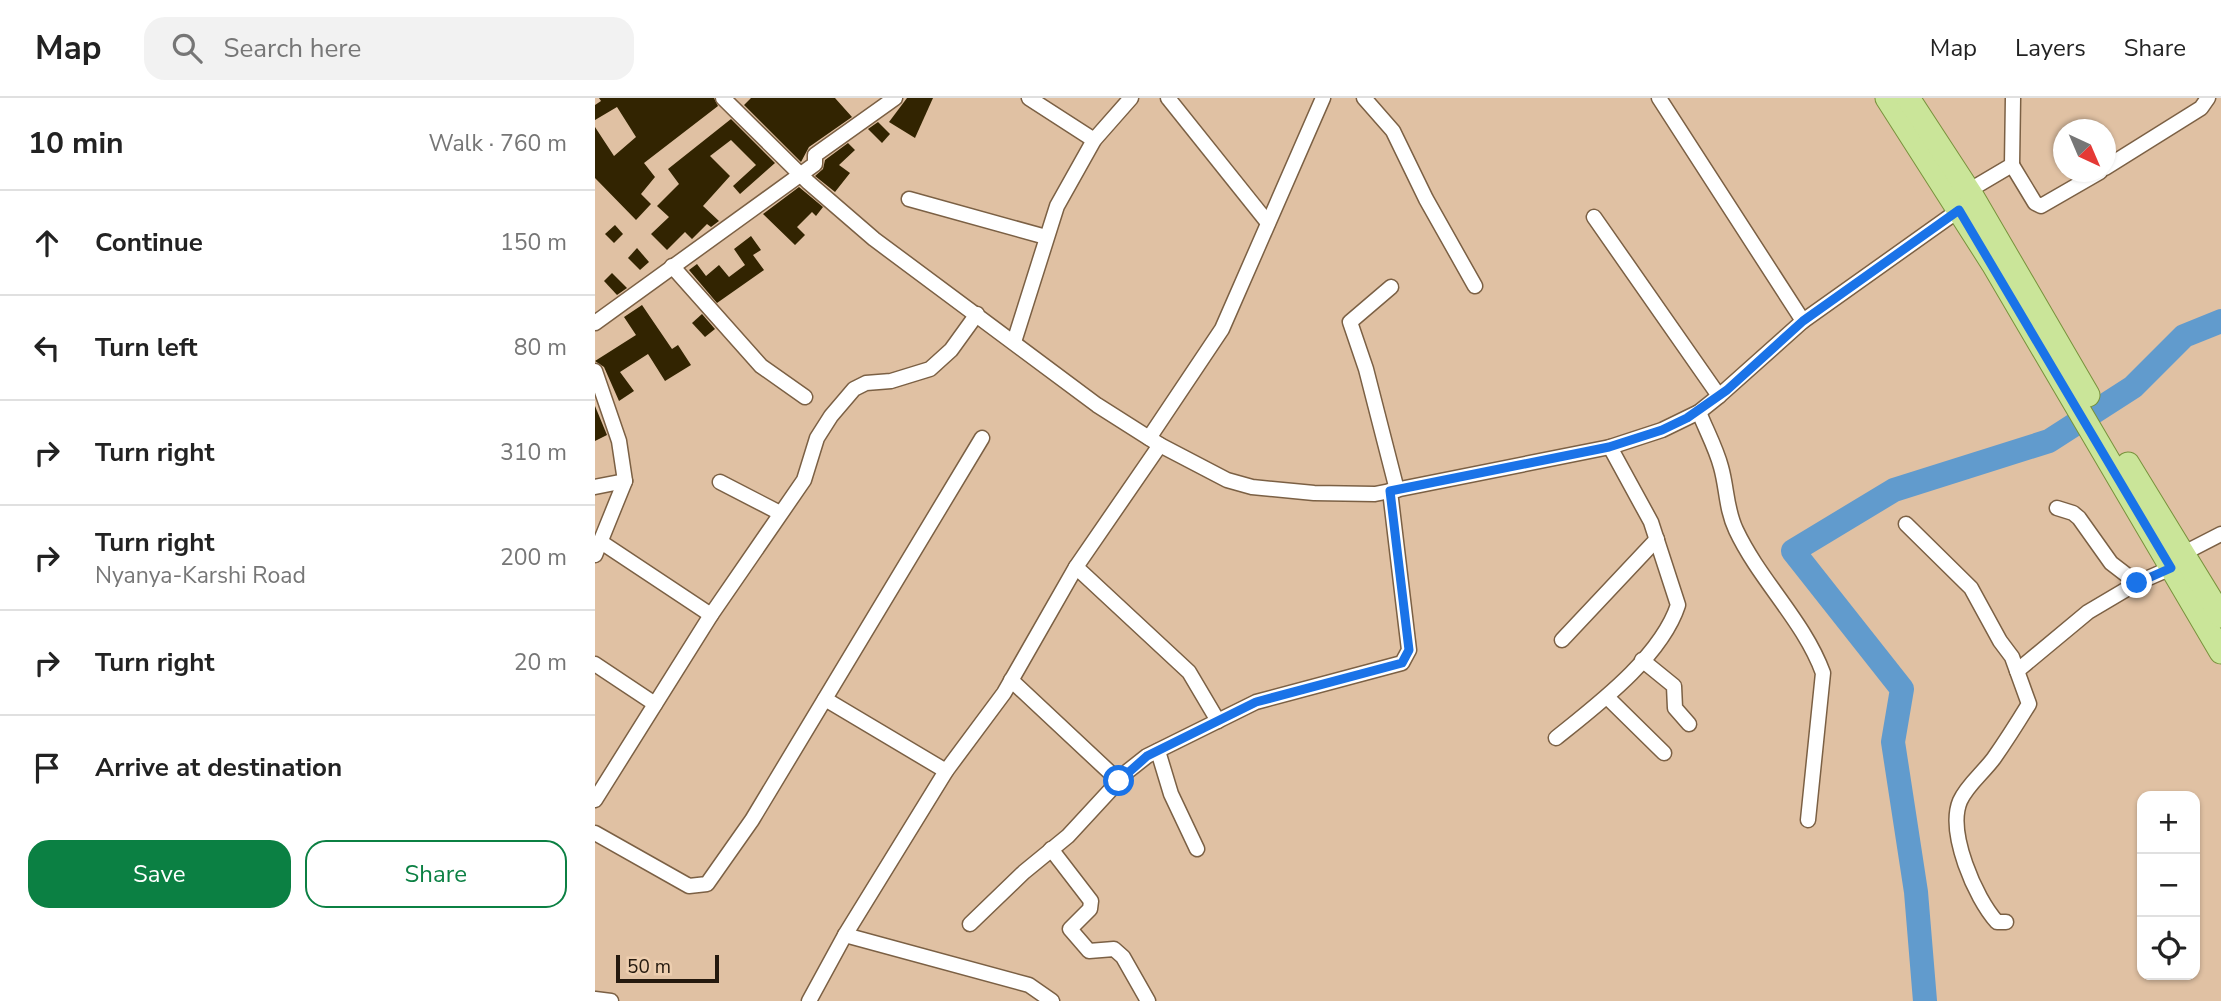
<!DOCTYPE html>
<meta charset="utf-8">
<style>
body{margin:0;font-family:"Nunito Sans",sans-serif;background:#f2f2f2;color:#222}
.controls{position:absolute;right:21px;bottom:21px;display:grid;overflow:hidden;border-radius:14px;box-shadow:0 2px 5px #0004}
.controls button{width:63px;height:63px;display:grid;place-items:center;padding:0;border:0;border-bottom:2px solid #e0e0e0;background:#fff;color:#222;font:35px sans-serif}
.compass{position:absolute;left:1458px;top:21px;width:63px;height:63px;border-radius:50%;background:#fff;box-shadow:0 2px 5px #0004;rotate:136deg}
.scale{position:absolute;left:21px;bottom:18px;width:103px;box-sizing:border-box;padding-left:7px;border:4px solid #24190e;border-top:0;font-size:19px;line-height:24px;white-space:nowrap;color:#24190e;-webkit-text-stroke:5px #edceaf;paint-order:stroke}
.stop{position:absolute;width:21px;height:21px;margin:-16px;border:5px solid #1a73e8;border-radius:50%;background:#fff}
.stop.end{background:#1a73e8;border-color:#fff;box-shadow:0 2px 7px #0008}
.list{margin:0;padding:0;list-style:none}
h2{display:flex;justify-content:space-between;align-items:center;height:91px;margin:0;padding:0 28px;font-size:30px}
h2 small{font-size:23px;font-weight:400;color:#767676}
.list li{display:grid;grid-template-columns:46px 1fr auto;gap:21px;align-items:center;box-sizing:border-box;height:105px;padding:0 28px;border-top:2px solid #e0e0e0}
.list b{display:block;font-size:26px;white-space:nowrap}
.list p{margin:0;font-size:23px;white-space:nowrap;color:#767676}
.list em{font-size:23px;font-style:normal;color:#767676}
.actions{display:flex;gap:14px;padding:21px 28px}
.actions a{flex:1;padding:16px 0;border:2px solid #0b8043;border-radius:21px;text-align:center;font-size:24px;color:#0b8043}
.actions .main{background:#0b8043;color:#fff}
.icon{flex:none;width:38px;height:38px;fill:none;stroke:currentColor;stroke-width:2;stroke-linecap:round;stroke-linejoin:round}
.map{position:relative;flex:none;width:1626px;height:903px;overflow:hidden}
header{display:flex;align-items:center;gap:42px;box-sizing:border-box;height:98px;padding:0 35px;background:#fff;border-bottom:2px solid #e0e0e0}
header strong{font-size:33px}
nav{display:flex;gap:38px;margin-inline-start:auto;font-size:24px}
.search{width:490px;height:63px;background:#f2f2f2;display:flex;align-items:center;gap:18px;box-sizing:border-box;padding:0 24px;border-radius:21px;color:#767676;font-size:26px}
main{display:flex}
aside{flex:1;background:#fff}
.map>svg:first-child{display:block}
.lines{fill:none;stroke-linecap:round;stroke-linejoin:round}
.river{stroke:#619bcd;stroke-width:24}
.building{fill:#322401}
.minor-casing{stroke:#7b6044;stroke-width:17}
.primary-casing{stroke:#78923c;stroke-width:25}
.minor{stroke:#fff;stroke-width:14}
.primary{stroke:#cae599;stroke-width:23}
.route{stroke:#1a73e8;stroke-width:9}
</style>
<header>
<strong>Map</strong>
<div class="search"><svg class="icon" aria-label="search" viewBox="0 0 24 24"><circle cx="10" cy="10" r="6"/><path d="M15 15l6 6"/></svg>Search here</div>
<nav><a>Map</a><a>Layers</a><a>Share</a></nav>
</header>
<main>
<aside>
<h2>10 min<small>Walk · 760 m</small></h2>
<ul class="list">
<li><svg class="icon" aria-label="ahead" viewBox="0 0 24 24"><path d="M12 20V5M6 11l6-6 6 6"/></svg><div><b>Continue</b></div><em>150 m</em></li>
<li><svg class="icon" aria-label="left" viewBox="0 0 24 24"><path d="M17 20v-9H6M10 6l-5 5 5 5"/></svg><div><b>Turn left</b></div><em>80 m</em></li>
<li><svg class="icon" aria-label="right" viewBox="0 0 24 24"><path d="M7 20v-9h11M14 6l5 5-5 5"/></svg><div><b>Turn right</b></div><em>310 m</em></li>
<li><svg class="icon" aria-label="right" viewBox="0 0 24 24"><path d="M7 20v-9h11M14 6l5 5-5 5"/></svg><div><b>Turn right</b><p>Nyanya-Karshi Road</p></div><em>200 m</em></li>
<li><svg class="icon" aria-label="right" viewBox="0 0 24 24"><path d="M7 20v-9h11M14 6l5 5-5 5"/></svg><div><b>Turn right</b></div><em>20 m</em></li>
<li><svg class="icon" aria-label="arrive" viewBox="0 0 24 24"><path d="M6 21V4h12l-3 4 3 4H6"/></svg><div><b>Arrive at destination</b></div></li>
</ul>
<div class="actions"><a class="main">Save</a><a>Share</a></div>
</aside>
<div class="map">
<svg width="1626" height="903" viewBox="0 0 1626 903">
<rect width="100%" height="100%" fill="#e0c1a3"/>
<g class="lines">
<path class="river" d="M 1330,903 L 1321,794 L 1298,644 L 1307,591 L 1198,453 L 1299,392 L 1454,343 L 1538,289 L 1589,238 L 1626,223"/>
</g>
<g class="building">
<path d="M 4,0 L 119,0 L 123,8 L 49,65 L 60,79 L 46,96 L 56,106 L 41,122 L 0,80 L 0,29 L 19,58 L 41,39 L 22,9 L 0,22 L 0,7 L 6,3 Z"/>
<path d="M 156,0 L 240,0 L 257,19 L 214,49 L 206,64 L 149,7 Z"/>
<path d="M 312,0 L 338,0 L 320,40 L 294,24 Z"/>
<path d="M 136,21 L 180,65 L 145,96 L 138,88 L 161,67 L 136,42 L 115,58 L 135,78 L 108,108 L 124,123 L 116,129 L 112,126 L 97,141 L 90,134 L 72,152 L 56,136 L 74,119 L 62,108 L 84,86 L 73,71 Z"/>
<path d="M 283,24 L 295,36 L 287,45 L 273,31 Z"/>
<path d="M 253,45 L 260,52 L 244,67 L 255,75 L 240,94 L 220,78 L 228,71 L 230,62 Z"/>
<path d="M 204,89 L 228,109 L 221,118 L 217,114 L 202,129 L 210,137 L 200,147 L 168,116 Z"/>
<path d="M 20,127 L 28,136 L 19,145 L 10,136 Z"/>
<path d="M 156,138 L 166,152 L 158,157 L 169,172 L 122,205 L 94,172 L 102,166 L 111,178 L 124,167 L 134,179 L 150,167 L 139,151 Z"/>
<path d="M 42,150 L 54,164 L 45,172 L 33,160 Z"/>
<path d="M 17,175 L 32,190 L 22,197 L 9,183 Z"/>
<path d="M 47,207 L 77,251 L 83,247 L 96,267 L 70,283 L 53,256 L 25,274 L 39,293 L 24,303 L 9,269 L 0,263 L 41,237 L 29,219 Z"/>
<path d="M 107,216 L 120,231 L 110,239 L 97,225 Z"/>
<path d="M 0,308 L 12,337 L 0,343 Z"/>
</g>
<g class="lines">
<g class="minor-casing">
<g id="minor">
<path d="M 128,0 L 213,84 L 279,141 L 502,307 L 565,347 L 632,382 L 657,389 L 719,395 L 780,396 L 1015,349 L 1067,332 L 1104,314 L 1124,298 L 1208,223 L 1364,112"/>
<path d="M 434,0 L 499,42"/>
<path d="M 573,0 L 673,125"/>
<path d="M 769,0 L 798,33 L 831,101 L 880,188"/>
<path d="M 1064,0 L 1208,223"/>
<path d="M 1417,67 L 1440,105 L 1446,108 L 1505,74"/>
<path d="M 1510,70 L 1606,10 L 1613,0"/>
<path d="M 1373,93 L 1417,67 L 1418,0"/>
<path d="M 314,101 L 451,139"/>
<path d="M 999,119 L 1124,298"/>
<path d="M 77,168 L 166,268 L 210,299"/>
<path d="M 796,189 L 755,224 L 771,271 L 802,392"/>
<path d="M 0,225 L 220,66 L 220,57 L 300,0"/>
<path d="M 419,244 L 462,108 L 499,42 L 536,0"/>
<path d="M 0,273 L 24,343 L 30,383 L 0,457"/>
<path d="M 1104,314 C 1111,332 1121,350 1126,369 C 1132,390 1131,411 1141,432 C 1165,483 1209,523 1228,575 L 1213,722"/>
<path d="M 554,340 L 627,231 L 728,0"/>
<path d="M 125,384 L 185,415"/>
<path d="M 0,389 L 30,383"/>
<path d="M 1462,410 L 1478,415 L 1484,420 L 1516,465 L 1542,485"/>
<path d="M 1311,426 L 1376,490 L 1405,543 L 1417,559 L 1434,606 C 1423,624 1411,643 1399,660 C 1388,675 1372,687 1365,703 C 1352,734 1380,800 1402,824 L 1411,824"/>
<path d="M 6,444 L 116,517"/>
<path d="M 1589,455 L 1626,436"/>
<path d="M 481,469 L 594,574 L 623,623"/>
<path d="M 967,542 L 1062,441"/>
<path d="M 1047,562 L 1079,588 L 1080,610 L 1094,626"/>
<path d="M 0,566 L 60,606"/>
<path d="M 1422,573 L 1493,514 L 1542,485 L 1576,470"/>
<path d="M 416,582 L 524,683"/>
<path d="M 1012,599 L 1069,655"/>
<path d="M 230,601 L 351,673"/>
<path d="M 961,640 C 1002,607 1066,559 1083,507 L 1056,424 L 1015,349"/>
<path d="M 563,653 L 576,696 L 602,751"/>
<path d="M 0,702 L 116,517 L 209,382 L 222,340 L 236,318 L 259,291 L 271,285 L 296,283 L 335,271 L 356,252 L 382,216"/>
<path d="M 0,735 L 94,788 L 112,786 L 157,722 L 387,340"/>
<path d="M 456,751 L 496,803 L 495,811 L 475,831 L 494,853 L 519,851 L 528,859 L 553,903"/>
<path d="M 375,826 L 429,774 L 473,738 L 533,673 L 552,658 L 661,604 L 807,565 L 814,552 L 795,393"/>
<path d="M 250,837 L 434,887 L 457,903"/>
<path d="M 0,901 L 16,903"/>
<path d="M 214,903 L 250,837 L 351,673 L 409,595 L 481,469 L 565,347"/>
</g>
</g>
<g class="primary-casing">
<g id="primary">
<path d="M 1292,0 L 1398,166 L 1626,554"/>
<path d="M 1313,0 L 1377,98 L 1493,297"/>
<path d="M 1533,366 L 1626,518"/>
</g>
</g>
<use href="#minor" class="minor"/>
<use href="#primary" class="primary"/>
</g>
<g class="lines">
<path class="route" d="M 524,683 L 552,658 L 661,604 L 807,565 L 814,552 L 795,393 L 1014,349 L 1067,332 L 1092,320 L 1132,292 L 1208,223 L 1364,112 L 1576,470 L 1542,485"/>
</g>
</svg>
<div class="controls">
<button>+</button>
<button>−</button>
<button><svg class="icon" aria-label="locate" viewBox="0 0 24 24"><circle cx="12" cy="12" r="6"/><path d="M12 2v4M12 18v4M2 12h4M18 12h4"/></svg></button>
</div>
<svg class="compass" viewBox="-18 -18 36 36"><path d="M0-13l5 13h-10z" fill="#e53935"/><path d="M0 13l5-13h-10z" fill="#767676"/></svg>
<div class="scale">50 m</div>
<div class="stop" style="left:524px;top:683px"></div>
<div class="stop end" style="left:1542px;top:485px"></div>
</div>
</main>
